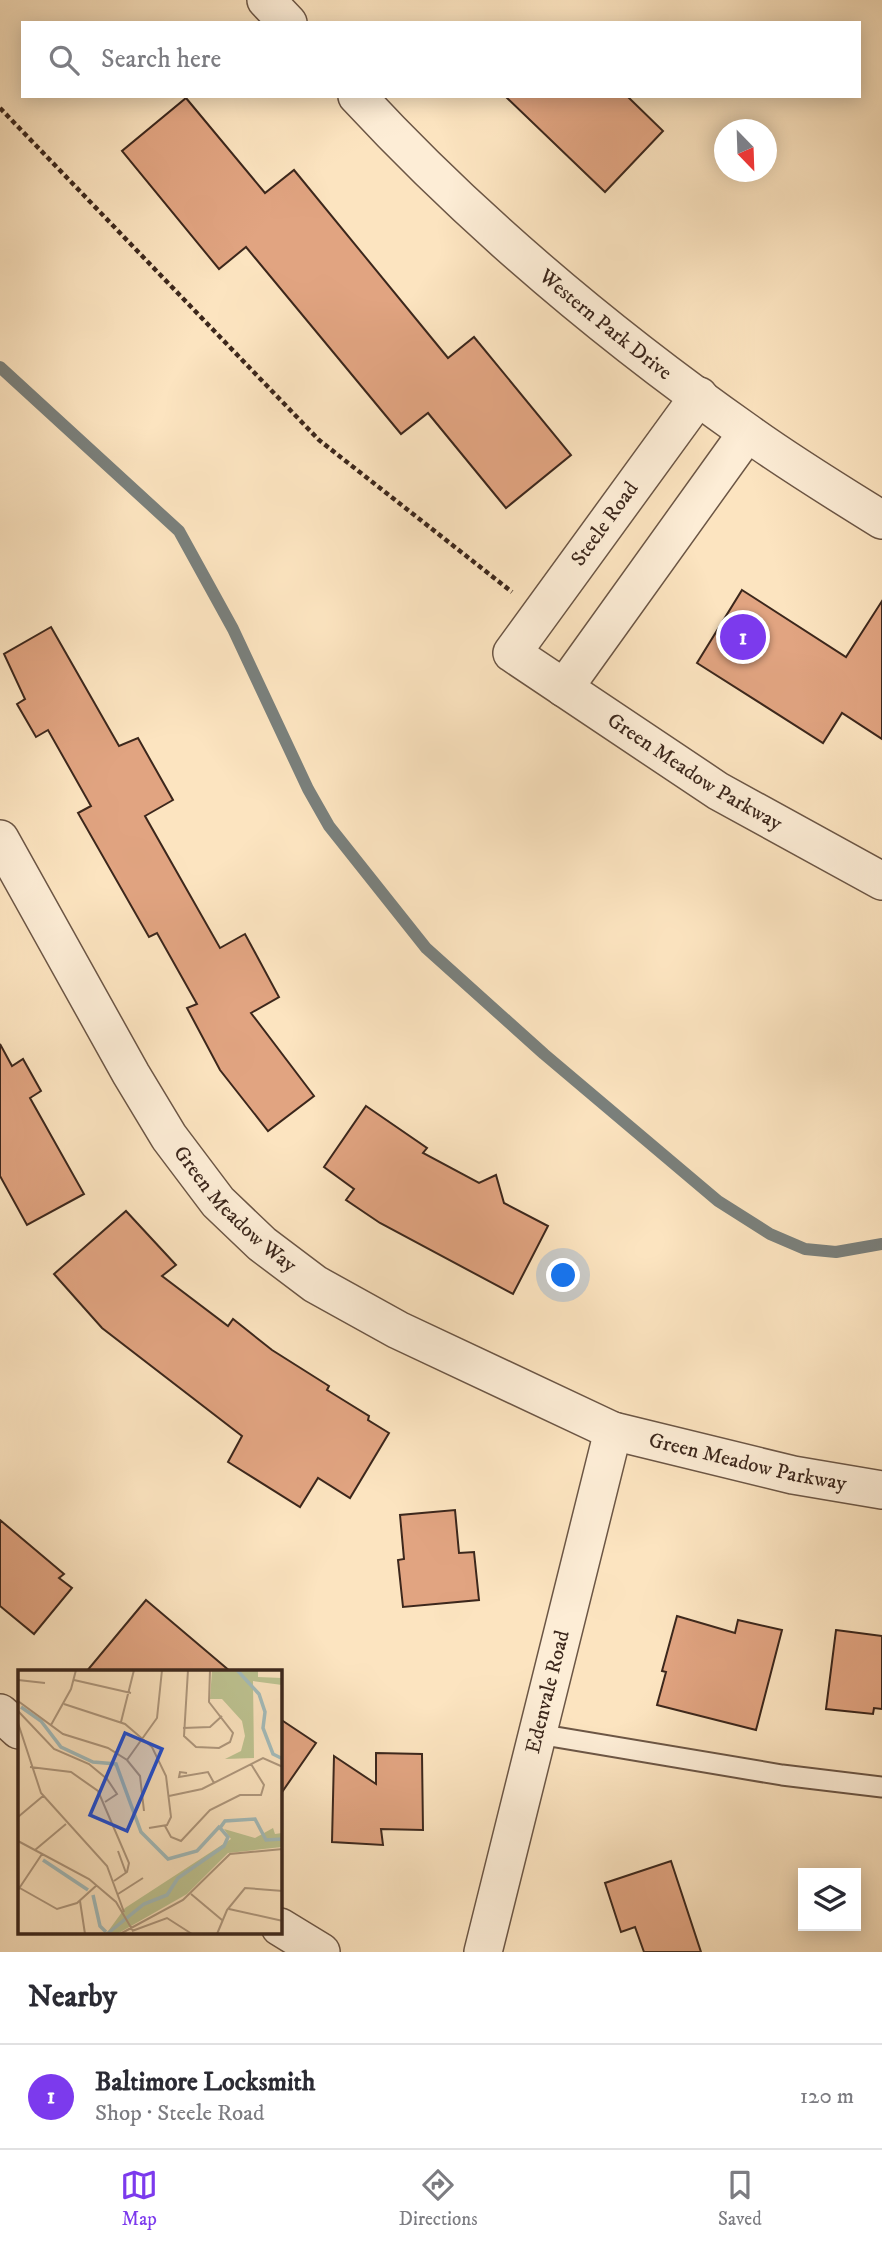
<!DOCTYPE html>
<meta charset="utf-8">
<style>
body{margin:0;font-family:"IM FELL DW Pica",serif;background:#f2f2f3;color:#2b2b33}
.controls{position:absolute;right:21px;bottom:21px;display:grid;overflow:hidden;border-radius:0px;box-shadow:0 4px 18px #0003}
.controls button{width:63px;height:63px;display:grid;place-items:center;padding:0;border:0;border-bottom:2px solid #e1e1e2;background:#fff;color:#2b2b33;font:35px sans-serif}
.compass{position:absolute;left:714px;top:119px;width:63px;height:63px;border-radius:50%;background:#fff;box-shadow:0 4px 18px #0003;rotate:157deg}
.you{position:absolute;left:564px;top:1276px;width:24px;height:24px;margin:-18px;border:5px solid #fff;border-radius:50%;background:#1a73e8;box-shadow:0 0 0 10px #1a73e833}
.badge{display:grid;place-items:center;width:46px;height:46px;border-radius:50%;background:#7c3aed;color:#fff;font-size:23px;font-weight:700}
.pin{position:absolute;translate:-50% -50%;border:4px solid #fff;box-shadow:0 2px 7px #0006}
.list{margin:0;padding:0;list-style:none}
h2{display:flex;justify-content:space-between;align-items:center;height:91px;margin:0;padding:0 28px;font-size:30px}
h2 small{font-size:23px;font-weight:400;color:#7c7c81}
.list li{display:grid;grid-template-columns:46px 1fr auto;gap:21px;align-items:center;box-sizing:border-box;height:105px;padding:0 28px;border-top:2px solid #e1e1e2}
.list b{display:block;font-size:26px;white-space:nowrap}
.list p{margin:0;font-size:23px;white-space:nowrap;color:#7c7c81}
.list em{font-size:23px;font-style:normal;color:#7c7c81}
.icon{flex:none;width:38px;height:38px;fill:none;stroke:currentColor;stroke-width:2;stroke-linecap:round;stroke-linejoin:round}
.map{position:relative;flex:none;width:882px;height:1952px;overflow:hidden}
.search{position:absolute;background:#fff;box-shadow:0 4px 18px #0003;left:21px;right:21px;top:21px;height:77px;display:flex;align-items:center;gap:18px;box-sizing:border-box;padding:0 24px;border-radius:0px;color:#7c7c81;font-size:26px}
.sheet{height:196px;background:#fff}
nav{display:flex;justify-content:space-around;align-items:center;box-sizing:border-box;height:98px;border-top:2px solid #e1e1e2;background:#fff;font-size:19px;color:#7c7c81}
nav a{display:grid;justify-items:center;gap:4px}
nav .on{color:#7c3aed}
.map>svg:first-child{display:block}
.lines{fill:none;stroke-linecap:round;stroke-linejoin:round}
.stream{stroke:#7a807c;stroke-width:12}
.building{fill:#e1a481;stroke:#3c271c;stroke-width:2}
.lane-casing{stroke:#6c5645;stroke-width:23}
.street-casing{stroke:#6c5645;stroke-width:40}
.path{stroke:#3c271c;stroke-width:4.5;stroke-dasharray:5 3.5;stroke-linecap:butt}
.lane{stroke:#fdedd6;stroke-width:19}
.street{stroke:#fdedd6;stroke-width:37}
.labels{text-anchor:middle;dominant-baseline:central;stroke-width:6;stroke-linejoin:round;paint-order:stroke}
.street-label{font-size:21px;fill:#3c271c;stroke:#fdedd6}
.inset-river{fill:none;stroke:#a3bcbc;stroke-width:3.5}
.inset-road{fill:none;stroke:#af987e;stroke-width:2}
.view{fill:#1d4ed8;fill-opacity:0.15;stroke:#1d4ed8;stroke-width:3.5}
.inset-edge{fill:none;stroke:#3c271c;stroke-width:3.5}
</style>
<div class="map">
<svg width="882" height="1952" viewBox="0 0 882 1952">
<rect width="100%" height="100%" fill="#fce4c0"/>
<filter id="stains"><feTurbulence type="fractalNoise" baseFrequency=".00286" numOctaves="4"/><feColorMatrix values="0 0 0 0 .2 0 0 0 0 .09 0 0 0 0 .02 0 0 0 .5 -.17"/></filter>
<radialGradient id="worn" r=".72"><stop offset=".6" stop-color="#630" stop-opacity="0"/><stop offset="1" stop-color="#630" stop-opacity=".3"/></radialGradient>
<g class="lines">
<path class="stream" d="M 0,367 L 179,531 L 233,629 L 308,789 L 329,826 L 426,948 L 544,1054 L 718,1201 L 770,1234 L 805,1249 L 836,1252 L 882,1244"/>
</g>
<g class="building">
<path d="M 505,96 L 627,96 L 663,131 L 605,192 Z"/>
<path d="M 186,98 L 265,193 L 294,170 L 448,358 L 474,337 L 571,455 L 506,508 L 428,413 L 401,434 L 246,247 L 219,269 L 122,151 Z"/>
<path d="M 742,590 L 846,657 L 882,601 L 882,739 L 842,713 L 823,743 L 697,663 Z"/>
<path d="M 51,627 L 119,746 L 138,738 L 173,800 L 145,816 L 220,948 L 245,934 L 279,997 L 251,1013 L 314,1096 L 268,1131 L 220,1070 L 187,1008 L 197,1004 L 157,933 L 149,937 L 78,813 L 91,806 L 48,730 L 36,737 L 17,704 L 25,699 L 4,654 Z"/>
<path d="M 0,1044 L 12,1066 L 23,1059 L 41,1091 L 30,1098 L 84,1194 L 27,1225 L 0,1176 Z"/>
<path d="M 366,1106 L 427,1148 L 423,1153 L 479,1183 L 496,1175 L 504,1203 L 548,1226 L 513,1294 L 380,1223 L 346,1200 L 354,1189 L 324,1167 Z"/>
<path d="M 126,1211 L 176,1265 L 162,1276 L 228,1326 L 233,1319 L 272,1350 L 329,1386 L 327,1390 L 369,1416 L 368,1420 L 389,1433 L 350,1498 L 318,1478 L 300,1507 L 228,1462 L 242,1436 L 102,1328 L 54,1274 Z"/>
<path d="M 455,1510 L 459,1553 L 474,1552 L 479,1600 L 403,1607 L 398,1560 L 404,1559 L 400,1515 Z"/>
<path d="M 0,1520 L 64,1574 L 59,1578 L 72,1588 L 34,1634 L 0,1606 Z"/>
<path d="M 146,1600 L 231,1672 L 86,1672 Z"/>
<path d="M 677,1616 L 735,1633 L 738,1620 L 782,1630 L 756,1730 L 657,1705 L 666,1672 L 662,1671 Z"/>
<path d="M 836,1630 L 882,1636 L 882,1709 L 874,1708 L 873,1714 L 826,1709 Z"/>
<path d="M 280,1719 L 316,1743 L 280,1795 Z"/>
<path d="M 376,1753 L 422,1754 L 423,1830 L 381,1829 L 383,1845 L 332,1842 L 334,1756 L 376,1784 Z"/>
<path d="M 671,1861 L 701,1952 L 644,1952 L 635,1927 L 621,1932 L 605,1883 Z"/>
</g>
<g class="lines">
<g class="lane-casing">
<path id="lane" d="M 538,1734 L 782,1775 L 882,1787"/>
</g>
<g class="street-casing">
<g id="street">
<path d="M 266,0 L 288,23"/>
<path id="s1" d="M 357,96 C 474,222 607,334 748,433 C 791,464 837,492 882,520"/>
<path id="s2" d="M 699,396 L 512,653 L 718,791 L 882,881"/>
<path d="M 564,688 L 747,433"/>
<path id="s3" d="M 0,839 L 131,1074 L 169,1137 L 218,1202 L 262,1244 L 315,1284 L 398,1330 L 613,1431 L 793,1475 L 882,1490"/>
<path d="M 0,1713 L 19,1730"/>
<path d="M 280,1927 L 321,1952"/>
<path id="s4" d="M 483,1952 L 613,1431"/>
</g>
</g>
<path class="path" d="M 0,108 L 319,440 L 512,592"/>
<use href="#lane" class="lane"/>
<use href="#street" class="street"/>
</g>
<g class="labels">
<g class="street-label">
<text stroke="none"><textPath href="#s1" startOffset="338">Western Park Drive</textPath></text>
<text transform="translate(605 524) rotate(-54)">Steele Road</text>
<text stroke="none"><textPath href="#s2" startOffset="536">Green Meadow Parkway</textPath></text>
<text stroke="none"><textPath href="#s3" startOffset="441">Green Meadow Way</textPath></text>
<text stroke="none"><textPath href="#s3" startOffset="1022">Green Meadow Parkway</textPath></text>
<text stroke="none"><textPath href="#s4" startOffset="268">Edenvale Road</textPath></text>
</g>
</g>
<g transform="translate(18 1670)">
<rect width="264" height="264" fill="#fce4c0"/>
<path d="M 194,0 L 240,0 L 240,7 L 264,8 L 264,15 L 235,11 L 236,88 L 207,89 L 223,81 L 227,66 L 224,51 L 204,29 L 192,29 ZM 255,158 L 257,164 L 264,163 L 264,177 L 210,183 L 169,224 L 99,264 L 88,264 L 107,238 L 213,169 L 206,159 L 237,168 Z" fill="#bec492"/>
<path class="inset-river" d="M 219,0 L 241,24 L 247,42 L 245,58 L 255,84 L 265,89M 3,37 L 23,51 L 43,77 L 75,92 L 98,94 L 123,162 L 150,189 L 179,181 L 202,156M 25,190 L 70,220M 75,225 L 82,256 L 88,262M 89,264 L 126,234 L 149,225 L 160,208 L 206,176 L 210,167 L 202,158 L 207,151 L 237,149 L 248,170 L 265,169"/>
<path class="inset-road" d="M 170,0 L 166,66 L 178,77 L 201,78 L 212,72 L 215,63 L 191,32 L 192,0M 0,10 L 27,13M 56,10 L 113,23M 0,31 L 45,64 L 90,78 L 109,90 L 122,106 L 126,141M 46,34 L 107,54 L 134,77 L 148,106 L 153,147 L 149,155 L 131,158M 0,41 L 36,79 L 71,94 L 89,109 L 99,124 L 87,132M 103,52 L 116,0M 0,53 L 23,123 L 89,196 L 106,242M 33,55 L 53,19 L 58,0M 165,58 L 192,57 L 204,46M 109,90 L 139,48 L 144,0M 12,97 L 53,102 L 80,121 L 111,193 L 109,202 L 96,211M 169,103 L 162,102 L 161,107 L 190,102 L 196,113M 151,126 L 184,119 L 245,88 L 265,97M 0,147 L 25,126M 147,156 L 153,167 L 163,171 L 192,140 L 222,125 L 243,125 L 246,115 L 233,94M 0,171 L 71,209 L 98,232 L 115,261M 17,180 L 48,154M 100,181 L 108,203M 0,217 L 39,239 L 59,233 L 79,215M 0,220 L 24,184M 100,224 L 125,208M 173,224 L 204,250M 62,231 L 67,264M 211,239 L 265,251M 114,261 L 149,248 L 174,264M 102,264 L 165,230 L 212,184 L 265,179M 199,264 L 209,240 L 227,218 L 265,221"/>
<path class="view" d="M 107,63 L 144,79 L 109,161 L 72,145 Z"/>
<rect width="264" height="264" class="inset-edge"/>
</g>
<rect width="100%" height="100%" filter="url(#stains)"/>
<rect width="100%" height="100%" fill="url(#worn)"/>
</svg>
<div class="controls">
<button><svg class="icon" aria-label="layers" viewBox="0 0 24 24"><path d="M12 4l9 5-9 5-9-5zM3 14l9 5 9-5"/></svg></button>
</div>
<svg class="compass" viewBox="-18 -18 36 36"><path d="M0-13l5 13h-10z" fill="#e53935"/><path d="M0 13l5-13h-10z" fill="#7c7c81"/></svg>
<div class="you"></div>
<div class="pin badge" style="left:743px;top:637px">1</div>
<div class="search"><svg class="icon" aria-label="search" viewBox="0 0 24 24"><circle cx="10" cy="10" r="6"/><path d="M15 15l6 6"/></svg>Search here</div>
</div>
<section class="sheet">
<h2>Nearby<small></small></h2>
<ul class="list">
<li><span class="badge">1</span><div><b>Baltimore Locksmith</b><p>Shop · Steele Road</p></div><em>120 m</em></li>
</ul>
</section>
<nav>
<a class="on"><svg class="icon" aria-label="map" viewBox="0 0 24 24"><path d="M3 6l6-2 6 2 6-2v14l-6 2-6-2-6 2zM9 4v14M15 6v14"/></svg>Map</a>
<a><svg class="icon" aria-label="directions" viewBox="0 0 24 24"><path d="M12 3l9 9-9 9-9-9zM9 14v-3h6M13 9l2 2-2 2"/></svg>Directions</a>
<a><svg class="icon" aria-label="saved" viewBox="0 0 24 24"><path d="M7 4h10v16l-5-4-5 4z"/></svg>Saved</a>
</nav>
